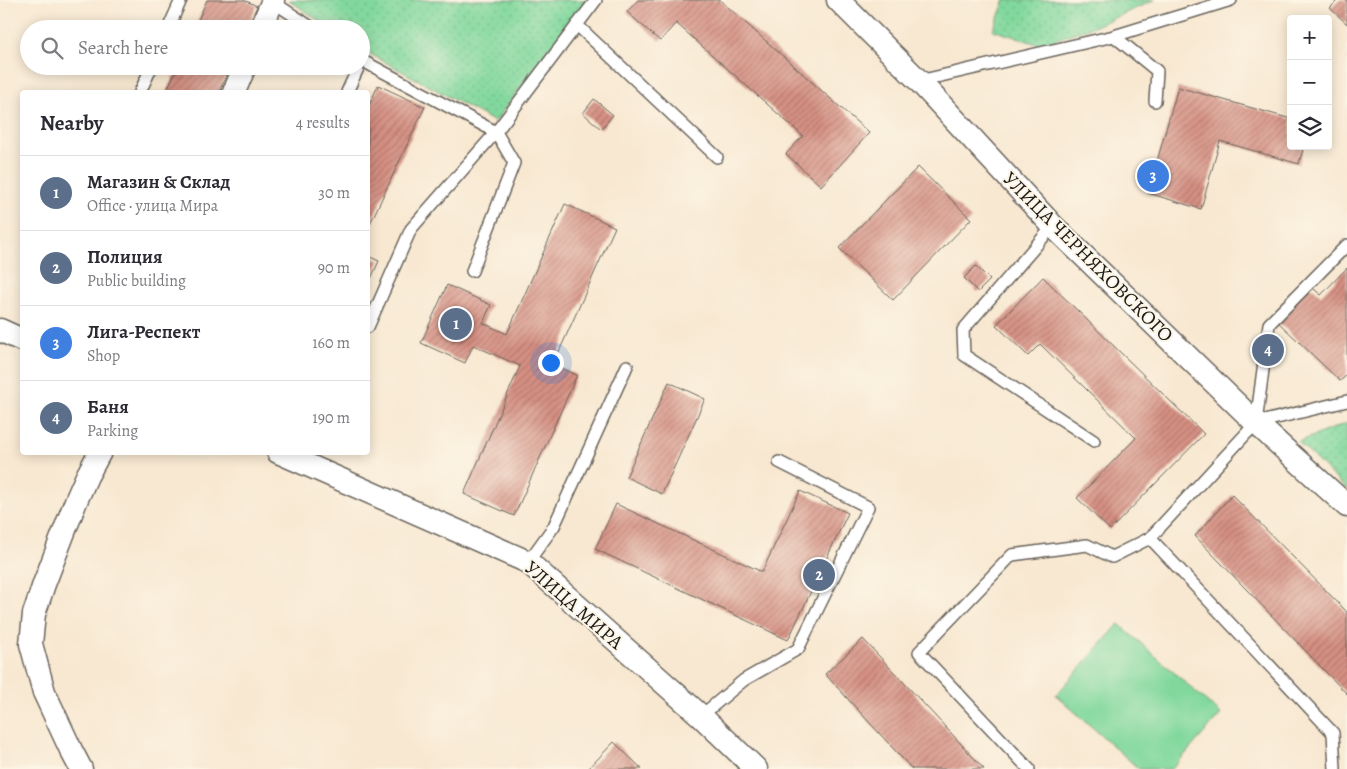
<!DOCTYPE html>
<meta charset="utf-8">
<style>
body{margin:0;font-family:Alegreya,serif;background:#f2f2f3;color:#2b2b33}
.controls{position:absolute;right:15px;top:15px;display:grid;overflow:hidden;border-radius:5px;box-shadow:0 2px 12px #0003}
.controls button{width:45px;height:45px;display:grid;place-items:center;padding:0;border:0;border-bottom:1px solid #e1e1e2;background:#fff;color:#2b2b33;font:25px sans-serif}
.you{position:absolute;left:550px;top:362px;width:18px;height:18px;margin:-12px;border:4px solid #fff;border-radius:50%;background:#1a73e8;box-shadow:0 0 0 8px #1a73e833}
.badge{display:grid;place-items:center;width:32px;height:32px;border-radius:50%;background:#0b8043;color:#fff;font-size:16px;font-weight:700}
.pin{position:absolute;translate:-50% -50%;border:2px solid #fff;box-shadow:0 1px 5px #0006}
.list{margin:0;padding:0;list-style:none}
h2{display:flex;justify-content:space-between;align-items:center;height:65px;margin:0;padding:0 20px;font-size:21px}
h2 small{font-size:16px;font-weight:400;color:#7c7c81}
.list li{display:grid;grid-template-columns:32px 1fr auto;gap:15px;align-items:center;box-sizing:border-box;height:75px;padding:0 20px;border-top:1px solid #e1e1e2}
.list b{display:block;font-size:19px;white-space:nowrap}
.list p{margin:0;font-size:16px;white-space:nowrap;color:#7c7c81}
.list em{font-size:16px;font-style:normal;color:#7c7c81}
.icon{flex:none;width:28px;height:28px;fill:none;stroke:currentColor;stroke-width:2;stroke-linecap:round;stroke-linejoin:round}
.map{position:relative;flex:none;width:1347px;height:769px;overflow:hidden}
.search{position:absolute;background:#fff;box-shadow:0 2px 12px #0003;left:20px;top:20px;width:350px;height:55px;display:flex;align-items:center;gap:12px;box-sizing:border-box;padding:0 18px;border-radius:28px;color:#7c7c81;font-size:19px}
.panel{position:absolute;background:#fff;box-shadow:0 2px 12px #0003;left:20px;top:90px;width:350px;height:365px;border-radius:5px}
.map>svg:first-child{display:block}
.grass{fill:url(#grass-dots);stroke:#4e7a5c}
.garden{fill:#81d89d;stroke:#4e7a5c}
.building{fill:url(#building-hatch)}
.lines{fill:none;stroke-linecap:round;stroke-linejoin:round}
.service-casing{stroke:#69635b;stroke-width:14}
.minor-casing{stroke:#69635b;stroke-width:25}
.service{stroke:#fff;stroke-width:11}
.minor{stroke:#fff;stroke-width:22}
.labels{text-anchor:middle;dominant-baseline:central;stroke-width:4;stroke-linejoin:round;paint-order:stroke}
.street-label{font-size:20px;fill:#1c1c1c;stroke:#fcf5e5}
</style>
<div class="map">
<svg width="1347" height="769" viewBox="0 0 1347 769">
<defs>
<pattern id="grass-dots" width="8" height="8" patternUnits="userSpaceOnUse" patternTransform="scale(1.25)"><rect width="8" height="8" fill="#81d89d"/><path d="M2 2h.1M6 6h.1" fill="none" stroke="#6fb987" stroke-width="1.8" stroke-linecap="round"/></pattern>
<pattern id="building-hatch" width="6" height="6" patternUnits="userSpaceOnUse" patternTransform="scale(1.25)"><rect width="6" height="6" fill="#d69083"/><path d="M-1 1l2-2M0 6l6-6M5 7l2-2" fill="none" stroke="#ad756a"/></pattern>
</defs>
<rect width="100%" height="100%" fill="#fcf5e5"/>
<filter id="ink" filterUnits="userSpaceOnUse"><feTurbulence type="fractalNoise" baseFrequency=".02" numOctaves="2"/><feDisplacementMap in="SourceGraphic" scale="10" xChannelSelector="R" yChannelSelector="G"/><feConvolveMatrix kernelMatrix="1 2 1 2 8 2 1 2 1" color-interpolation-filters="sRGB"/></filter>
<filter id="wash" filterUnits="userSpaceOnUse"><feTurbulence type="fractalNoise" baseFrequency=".0096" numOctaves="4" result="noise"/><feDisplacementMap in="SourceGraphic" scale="20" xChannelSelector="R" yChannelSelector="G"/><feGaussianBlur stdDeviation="1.12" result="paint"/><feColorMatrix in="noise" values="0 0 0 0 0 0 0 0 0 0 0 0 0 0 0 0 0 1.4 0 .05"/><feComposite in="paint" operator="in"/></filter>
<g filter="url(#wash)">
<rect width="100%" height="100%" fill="#f8e8d1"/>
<g class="grass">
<path d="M 289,0 L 586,0 L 495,122 L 361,49 L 361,29 L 331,29 Z"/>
<path d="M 1005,0 L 1155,0 L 1100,24 L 1040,45 L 993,30 Z"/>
<path d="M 1347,423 L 1347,490 L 1298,442 Z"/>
</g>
<path class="garden" d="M 1119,624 L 1221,714 L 1172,769 L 1139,769 L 1056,695 Z"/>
<g id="blocks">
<g class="building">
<path d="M 207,0 L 244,0 L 257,6 L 247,29 L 194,29 Z"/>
<path d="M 638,0 L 720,0 L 869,133 L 821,186 L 786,154 L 803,136 L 676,23 L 660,41 L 627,12 Z"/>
<path d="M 1338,0 L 1347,0 L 1347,24 L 1330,8 Z"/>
<path d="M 178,66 L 231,66 L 219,92 L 166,92 Z"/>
<path d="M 378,85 L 425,107 L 368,228 L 368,108 Z"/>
<path d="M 1178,87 L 1291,119 L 1291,146 L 1304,146 L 1299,164 L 1220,141 L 1201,209 L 1148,193 Z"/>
<path d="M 594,99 L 613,115 L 601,129 L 583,113 Z"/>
<path d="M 918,167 L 971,219 L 893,300 L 839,248 Z"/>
<path d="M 565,204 L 615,227 L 553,365 L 577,375 L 514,516 L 464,494 L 520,366 L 473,345 L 465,363 L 421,343 L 447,285 L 491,305 L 483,323 L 507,334 Z"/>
<path d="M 368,256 L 379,261 L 368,285 Z"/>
<path d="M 976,266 L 990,280 L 978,292 L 964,278 Z"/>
<path d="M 1347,268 L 1347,375 L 1340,381 L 1277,321 L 1308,284 L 1321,295 Z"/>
<path d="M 1043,277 L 1204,434 L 1110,530 L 1077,498 L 1136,438 L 1040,344 L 1028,356 L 996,325 Z"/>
<path d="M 669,382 L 705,399 L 662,494 L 626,477 Z"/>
<path d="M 800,491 L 848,513 L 788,640 L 595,549 L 616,504 L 762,572 Z"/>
<path d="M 1232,495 L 1347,612 L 1347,694 L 1195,536 Z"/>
<path d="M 863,639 L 950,732 L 984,769 L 912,769 L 825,674 Z"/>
<path d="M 614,742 L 642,769 L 588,769 Z"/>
</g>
</g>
</g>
<g filter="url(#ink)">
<use href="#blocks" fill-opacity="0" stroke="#69635b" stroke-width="1"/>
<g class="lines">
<g class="service-casing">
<g id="service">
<path d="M 270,0 L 314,29"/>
<path d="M 596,0 L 577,25 L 717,157"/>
<path d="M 168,29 L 181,0"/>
<path d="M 1114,36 L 1157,71 L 1155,101"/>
<path d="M 361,60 L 496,132 L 411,229 L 368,327"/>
<path d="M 919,81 L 1114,36 L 1231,0"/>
<path d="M 140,92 L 152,66"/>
<path d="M 347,92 L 359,66"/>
<path d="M 1053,226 L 963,330 L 964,355 L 1094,441"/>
<path d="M 472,271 L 514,163 L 496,132 L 577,25"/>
<path d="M 1256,423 L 1269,324 L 1347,245"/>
<path d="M 1150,538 L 1333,733 L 1335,769"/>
<path d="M 528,562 L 554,526 L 627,366"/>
<path d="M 701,716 L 744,680 L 798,649 L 868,507 L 779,462"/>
<path d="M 1029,769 L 919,652 L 1012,555 L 1087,545 L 1112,557 L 1150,538 L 1256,423 L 1347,401"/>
</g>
</g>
<g class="minor-casing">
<g id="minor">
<path d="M 838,0 L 919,81 L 1053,226 L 1256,423 L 1347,506"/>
<path d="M 261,29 L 273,0"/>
<path d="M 234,92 L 245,66"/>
<path d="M 0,330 L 22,340"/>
<path d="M 278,452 L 528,562 L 701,716 L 756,769"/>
<path d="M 81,769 L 71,750 L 44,692 L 31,644 L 34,614 L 44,584 L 76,501 L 87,476 L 100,452"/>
</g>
</g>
<use href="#service" class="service"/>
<use href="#minor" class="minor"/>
</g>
</g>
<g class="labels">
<g class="street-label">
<text transform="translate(1088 257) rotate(45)">УЛИЦА ЧЕРНЯХОВСКОГО</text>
<text transform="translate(574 605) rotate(41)">УЛИЦА МИРА</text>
</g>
</g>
</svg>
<div class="controls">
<button>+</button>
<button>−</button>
<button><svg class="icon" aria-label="layers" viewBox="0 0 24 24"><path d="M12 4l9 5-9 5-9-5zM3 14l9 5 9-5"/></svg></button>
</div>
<div class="you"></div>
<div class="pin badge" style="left:456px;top:324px;background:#5c6f8a">1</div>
<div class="pin badge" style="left:819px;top:575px;background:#5c6f8a">2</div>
<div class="pin badge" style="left:1153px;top:176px;background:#3f7fe0">3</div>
<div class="pin badge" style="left:1268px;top:350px;background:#5c6f8a">4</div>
<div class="search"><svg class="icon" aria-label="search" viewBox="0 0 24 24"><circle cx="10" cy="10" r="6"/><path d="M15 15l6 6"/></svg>Search here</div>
<section class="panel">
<h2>Nearby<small>4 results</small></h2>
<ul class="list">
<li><span class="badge" style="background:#5c6f8a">1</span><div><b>Магазин &amp; Склад</b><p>Office · улица Мира</p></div><em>30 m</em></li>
<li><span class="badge" style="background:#5c6f8a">2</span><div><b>Полиция</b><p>Public building</p></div><em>90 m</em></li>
<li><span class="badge" style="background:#3f7fe0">3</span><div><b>Лига-Респект</b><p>Shop</p></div><em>160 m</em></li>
<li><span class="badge" style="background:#5c6f8a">4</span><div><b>Баня</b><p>Parking</p></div><em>190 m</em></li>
</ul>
</section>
</div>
